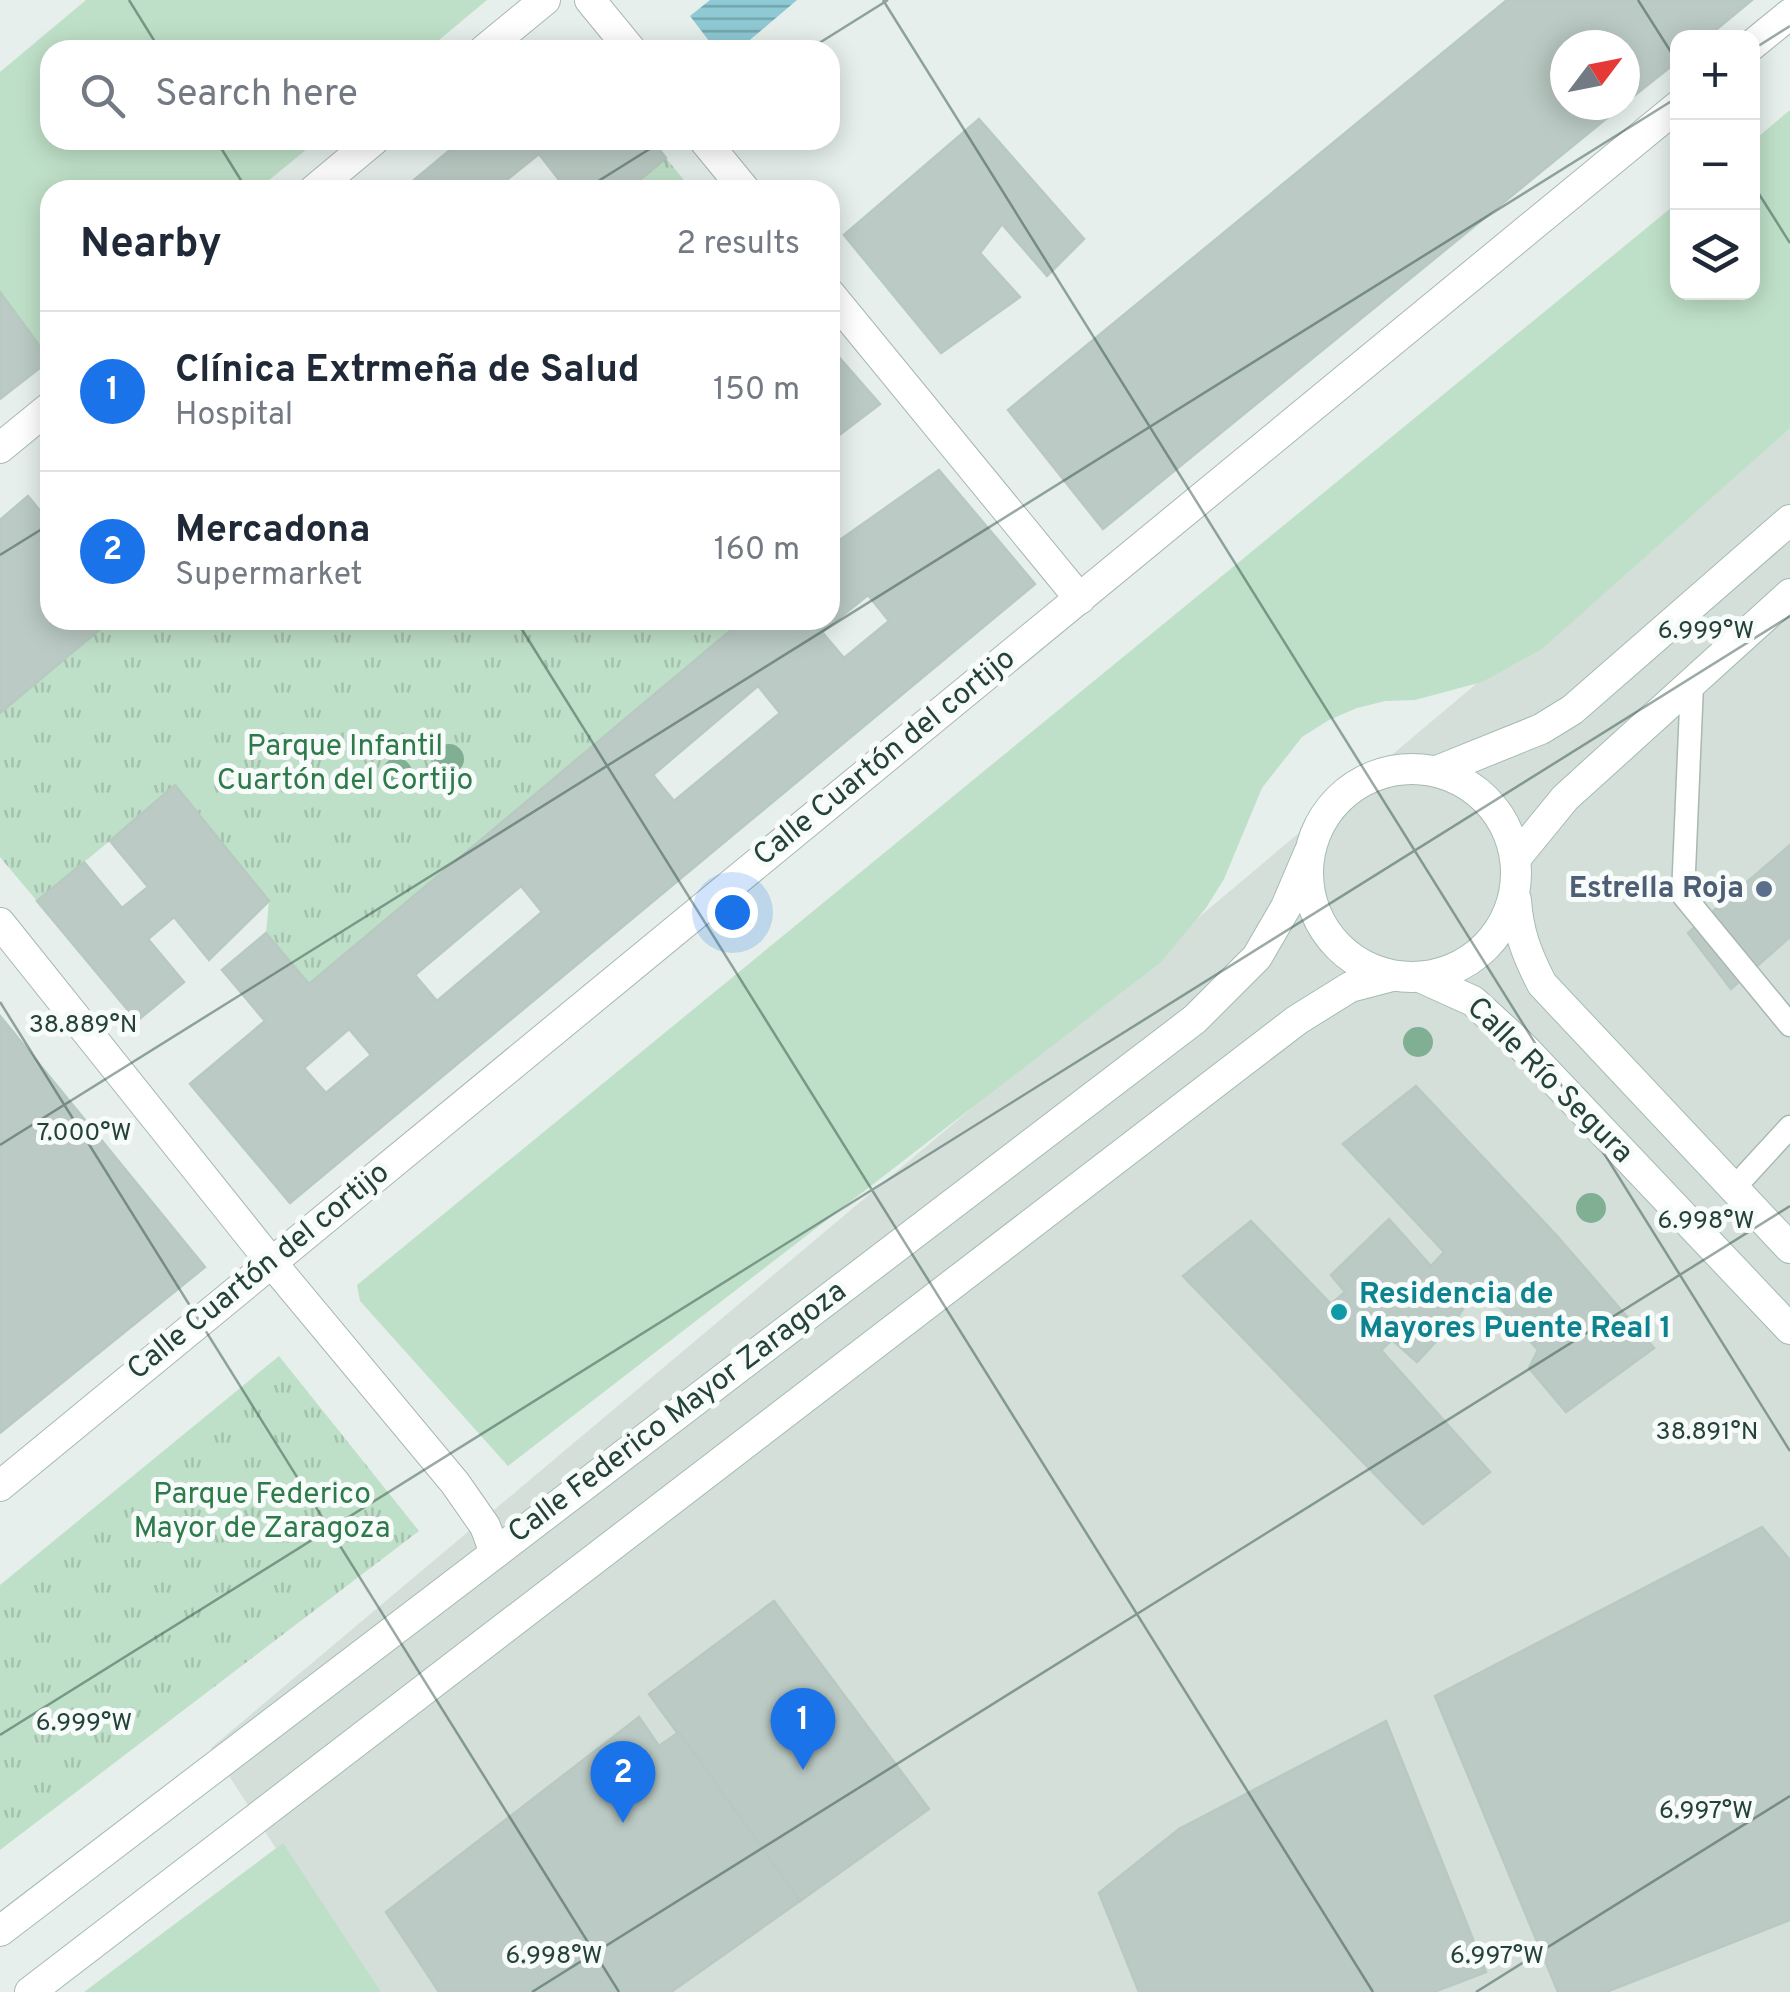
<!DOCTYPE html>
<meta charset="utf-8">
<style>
body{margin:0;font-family:Overpass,sans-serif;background:#f6f6f7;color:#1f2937}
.controls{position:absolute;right:30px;top:30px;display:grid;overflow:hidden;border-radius:20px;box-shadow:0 5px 25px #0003}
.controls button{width:90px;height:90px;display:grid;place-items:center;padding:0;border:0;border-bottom:2px solid #e0e1e3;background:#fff;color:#1f2937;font:50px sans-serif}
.compass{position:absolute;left:1550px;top:30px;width:90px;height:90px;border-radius:50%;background:#fff;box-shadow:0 5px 25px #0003;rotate:58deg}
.you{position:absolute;left:732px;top:912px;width:35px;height:35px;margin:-25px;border:8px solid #fff;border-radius:50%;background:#1a73e8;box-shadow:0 0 0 15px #1a73e833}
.badge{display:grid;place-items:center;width:65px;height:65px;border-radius:50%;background:#1a73e8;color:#fff;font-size:32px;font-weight:700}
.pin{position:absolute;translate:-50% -82px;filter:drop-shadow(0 2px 5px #0008)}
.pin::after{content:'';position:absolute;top:52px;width:35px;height:30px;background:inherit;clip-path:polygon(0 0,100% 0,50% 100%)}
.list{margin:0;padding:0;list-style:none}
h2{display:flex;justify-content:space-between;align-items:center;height:130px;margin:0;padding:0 40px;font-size:42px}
h2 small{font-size:32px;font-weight:400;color:#747a83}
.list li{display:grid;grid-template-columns:65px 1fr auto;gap:30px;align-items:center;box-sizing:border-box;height:160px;padding:0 40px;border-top:2px solid #e0e1e3}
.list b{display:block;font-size:38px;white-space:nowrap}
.list p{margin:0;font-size:32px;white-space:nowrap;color:#747a83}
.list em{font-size:32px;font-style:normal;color:#747a83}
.icon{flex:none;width:55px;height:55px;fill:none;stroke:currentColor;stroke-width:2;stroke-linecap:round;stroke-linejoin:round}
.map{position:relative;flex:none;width:1790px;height:1992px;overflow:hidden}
.search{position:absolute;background:#fff;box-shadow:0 5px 25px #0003;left:40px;top:40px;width:800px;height:110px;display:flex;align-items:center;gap:25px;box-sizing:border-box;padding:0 35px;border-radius:30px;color:#747a83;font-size:38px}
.panel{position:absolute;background:#fff;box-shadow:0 5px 25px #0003;left:40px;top:180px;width:800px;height:450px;border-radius:30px}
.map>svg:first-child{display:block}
.built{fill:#d4dfda}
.green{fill:#bfe0c8}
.park{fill:url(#park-tufts)}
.water{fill:url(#water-rules)}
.building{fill:#bbcac4;stroke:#b8c9c2;stroke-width:2.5;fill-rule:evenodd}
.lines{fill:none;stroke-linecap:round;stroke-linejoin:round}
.lane-casing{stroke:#a8b8b2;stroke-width:25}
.street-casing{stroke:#a8b8b2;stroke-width:32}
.secondary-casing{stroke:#a4bbb3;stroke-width:32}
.lane{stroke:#fff;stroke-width:22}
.street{stroke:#fff;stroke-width:30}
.secondary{stroke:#fff;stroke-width:30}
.tree{fill:#80af93}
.ticks{fill:none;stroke:#24423a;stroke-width:2.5;stroke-opacity:0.45}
.service-dot{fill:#5c6f8a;stroke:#f7fbf9;stroke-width:4}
.culture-dot{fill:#0f9aa8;stroke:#f7fbf9;stroke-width:4}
.labels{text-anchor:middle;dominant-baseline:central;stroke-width:10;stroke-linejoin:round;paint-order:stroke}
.park-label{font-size:30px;fill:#2d7a4b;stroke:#f7fbf9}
.street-label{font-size:30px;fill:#24423a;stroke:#f7fbf9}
.service-label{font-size:30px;font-weight:bold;fill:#4e5e75;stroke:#f7fbf9;text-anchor:end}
.culture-label{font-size:30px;font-weight:bold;fill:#0d838f;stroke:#f7fbf9;text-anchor:start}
.ticks-label{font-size:25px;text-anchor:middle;fill:#24423a;stroke:#f7fbf9;stroke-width:10;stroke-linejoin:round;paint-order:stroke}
</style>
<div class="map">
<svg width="1790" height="1992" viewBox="0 0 1790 1992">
<defs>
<pattern id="park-tufts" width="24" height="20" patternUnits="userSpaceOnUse" patternTransform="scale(2.5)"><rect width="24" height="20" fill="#bfe0c8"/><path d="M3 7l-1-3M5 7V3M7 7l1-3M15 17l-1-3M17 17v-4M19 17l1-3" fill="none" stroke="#a4c1ad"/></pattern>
<pattern id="water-rules" width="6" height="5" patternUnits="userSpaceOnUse" patternTransform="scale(2.5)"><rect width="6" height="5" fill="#8ec9d4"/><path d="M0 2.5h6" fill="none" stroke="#74a5ad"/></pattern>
</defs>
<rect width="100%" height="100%" fill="#e6efeb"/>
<path class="built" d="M 1790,420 L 1790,1992 L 369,1992 L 211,1748 Z"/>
<g class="green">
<path d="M 86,0 L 487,0 L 427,50 L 50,50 L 50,140 L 318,140 L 257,190 L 50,190 L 50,360 L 0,292 L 0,72 Z"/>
<path d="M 1790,110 L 1790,428 L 1542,649 L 1482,682 L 1415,700 L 1385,701 L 1357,708 L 1329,720 L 1302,737 L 1262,788 L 1224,879 L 1206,908 L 1161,962 L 508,1466 L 360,1301 L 357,1285 L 1677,203 L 1678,292 L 1752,292 L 1753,141 Z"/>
<path d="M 283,1843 L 381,1992 L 84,1992 Z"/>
</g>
<g class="park">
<path d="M 666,158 L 692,190 L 628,190 Z"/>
<path d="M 111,620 L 743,620 L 309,984 L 266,933 L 269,901 L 176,786 L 37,901 L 0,857 L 0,713 Z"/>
<path d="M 279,1356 L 419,1531 L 0,1850 L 0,1585 Z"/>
</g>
<path class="water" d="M 710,0 L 797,0 L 738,50 L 716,50 L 690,16 Z"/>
<g class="building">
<path d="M 1507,0 L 1752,0 L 1706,38 L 1678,38 L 1678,61 L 1625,103 L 1625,45 L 1565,45 L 1565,105 L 1623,105 L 1103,529 L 1008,410 Z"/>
<path d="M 979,119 L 1084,239 L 1047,276 L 1002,224 L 980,253 L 1020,297 L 941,353 L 844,235 Z"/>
<path d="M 462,140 L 652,140 L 666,158 L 628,190 L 548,190 L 560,181 L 539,154 L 494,190 L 402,190 Z"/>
<path d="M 0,292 L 50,360 L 0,399 Z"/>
<path d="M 830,347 L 880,404 L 830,442 Z"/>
<path d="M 939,470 L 1035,584 L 290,1203 L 190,1084 L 265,1021 L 222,970 L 266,933 L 309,984 L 743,620 L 830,620 L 830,547 ZM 868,595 L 889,621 L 844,658 L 822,632 ZM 758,686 L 780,713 L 674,801 L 653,775 ZM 521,886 L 542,912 L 437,1001 L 415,975 ZM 349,1029 L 371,1055 L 326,1093 L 304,1068 Z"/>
<path d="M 28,496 L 50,523 L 50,620 L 111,620 L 0,713 L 0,520 Z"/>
<path d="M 175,785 L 269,901 L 209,960 L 174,917 L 148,939 L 184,982 L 137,1021 L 37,901 L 84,862 L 122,908 L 148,887 L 110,841 Z"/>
<path d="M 1790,845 L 1790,937 L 1731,989 L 1688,933 Z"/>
<path d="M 0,1016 L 205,1267 L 0,1433 Z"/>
<path d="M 1416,1086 L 1558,1237 L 1654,1348 L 1566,1412 L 1529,1368 L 1538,1350 L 1479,1284 L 1455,1321 L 1417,1362 L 1392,1340 L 1381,1350 L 1490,1472 L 1423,1524 L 1183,1276 L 1251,1221 L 1331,1304 L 1345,1292 L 1331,1275 L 1389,1219 L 1431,1266 L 1444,1252 L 1343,1144 Z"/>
<path d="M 1762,1527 L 1790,1560 L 1790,1920 L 1606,1992 L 1558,1992 L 1435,1696 Z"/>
<path d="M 774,1601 L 929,1809 L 800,1901 L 649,1694 Z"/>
<path d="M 639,1717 L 659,1746 L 679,1732 L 800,1901 L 671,1992 L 439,1992 L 386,1912 Z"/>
<path d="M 1386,1721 L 1486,1972 L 1434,1992 L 1139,1992 L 1099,1893 L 1179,1829 Z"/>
</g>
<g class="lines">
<g class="lane-casing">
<g id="lane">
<path d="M 1692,684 L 1683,895 L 1790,1025"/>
<path d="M 1733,1189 L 1790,1127"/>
</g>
</g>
<g class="street-casing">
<g id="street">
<path d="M 590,0 L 631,50"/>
<path d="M 1752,45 L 1790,14"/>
<path d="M 484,50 L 545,0"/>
<path d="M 704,140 L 745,190"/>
<path d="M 314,190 L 374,140"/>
<path d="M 830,294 L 1080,599"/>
<path d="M 0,448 L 50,407"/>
<path d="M 0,923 L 271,1262 L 455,1483 L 485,1526 L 495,1553"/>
<path d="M 0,1486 L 1678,106"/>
</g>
</g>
<g class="secondary-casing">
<g id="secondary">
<circle cx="1412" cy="873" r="104"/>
<path d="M 1437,771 L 1541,729 L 1572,710 L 1790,520"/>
<path d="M 1516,858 L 1565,798 L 1790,594"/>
<path d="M 1516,900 C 1518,932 1527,955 1542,984 L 1790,1248"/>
<path d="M 1422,978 L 1473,1001 L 1522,1046 L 1790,1329"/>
<path d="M 0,1931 L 1195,1019 L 1257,957 L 1286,907 L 1309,853"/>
<path d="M 30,1992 L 1297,1020 L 1350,987 L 1392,976"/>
</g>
</g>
<use href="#lane" class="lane"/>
<use href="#street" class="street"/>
<use href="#secondary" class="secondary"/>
</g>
<g class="tree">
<circle cx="449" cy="759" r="15"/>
<circle cx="397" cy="773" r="15"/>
<circle cx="1418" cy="1042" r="15"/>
<circle cx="1591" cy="1208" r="15"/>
</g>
<path class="ticks" d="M 129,0 L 160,50M 883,0 L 1790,1451M 1638,0 L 1678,63M 808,50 L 888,0M 1752,50 L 1790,26M 216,140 L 247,190M 1752,183 L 1790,243M 584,190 L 664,140M 0,555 L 50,524M 516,620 L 1373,1992M 0,1002 L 619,1992M 0,1145 L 1678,97M 0,1735 L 1790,616M 532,1992 L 1790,1206M 1476,1992 L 1790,1796"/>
<circle class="service-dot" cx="1764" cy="889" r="10"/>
<circle class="culture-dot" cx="1339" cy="1312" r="10"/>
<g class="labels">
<g class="park-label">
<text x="345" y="747">Parque Infantil<tspan x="345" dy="34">Cuartón del Cortijo</tspan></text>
<text x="262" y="1495">Parque Federico<tspan x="262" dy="34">Mayor de Zaragoza</tspan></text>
</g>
<g class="street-label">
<text transform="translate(885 758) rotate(-39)">Calle Cuartón del cortijo</text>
<text transform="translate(1549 1081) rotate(45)">Calle Río Segura</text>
<text transform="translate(259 1272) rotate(-39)">Calle Cuartón del cortijo</text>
<text transform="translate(678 1413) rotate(-37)">Calle Federico Mayor Zaragoza</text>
</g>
<g class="service-label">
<text x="1744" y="889">Estrella Roja</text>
</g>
<g class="culture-label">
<text x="1359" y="1295">Residencia de<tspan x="1359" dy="34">Mayores Puente Real 1</tspan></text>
</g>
</g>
<g class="ticks-label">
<text x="1706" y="638">6.999°W</text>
<text x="83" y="1032">38.889°N</text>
<text x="84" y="1140">7.000°W</text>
<text x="1706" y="1228">6.998°W</text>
<text x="1707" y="1439">38.891°N</text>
<text x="84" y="1730">6.999°W</text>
<text x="1706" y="1818">6.997°W</text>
<text x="554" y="1963">6.998°W</text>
<text x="1497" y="1963">6.997°W</text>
</g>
</svg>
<div class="controls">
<button>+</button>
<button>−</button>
<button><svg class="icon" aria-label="layers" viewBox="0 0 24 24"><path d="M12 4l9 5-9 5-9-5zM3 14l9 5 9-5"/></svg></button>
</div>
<svg class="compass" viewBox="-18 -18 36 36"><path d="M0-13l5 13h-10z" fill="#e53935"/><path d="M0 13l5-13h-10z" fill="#747a83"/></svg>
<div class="you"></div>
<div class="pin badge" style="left:803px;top:1770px">1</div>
<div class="pin badge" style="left:623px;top:1823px">2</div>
<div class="search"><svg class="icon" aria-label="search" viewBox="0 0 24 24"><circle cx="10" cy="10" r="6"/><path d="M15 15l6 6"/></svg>Search here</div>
<section class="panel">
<h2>Nearby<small>2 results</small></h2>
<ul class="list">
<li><span class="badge">1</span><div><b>Clínica Extrmeña de Salud</b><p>Hospital</p></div><em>150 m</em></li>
<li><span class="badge">2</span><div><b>Mercadona</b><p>Supermarket</p></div><em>160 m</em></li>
</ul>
</section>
</div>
